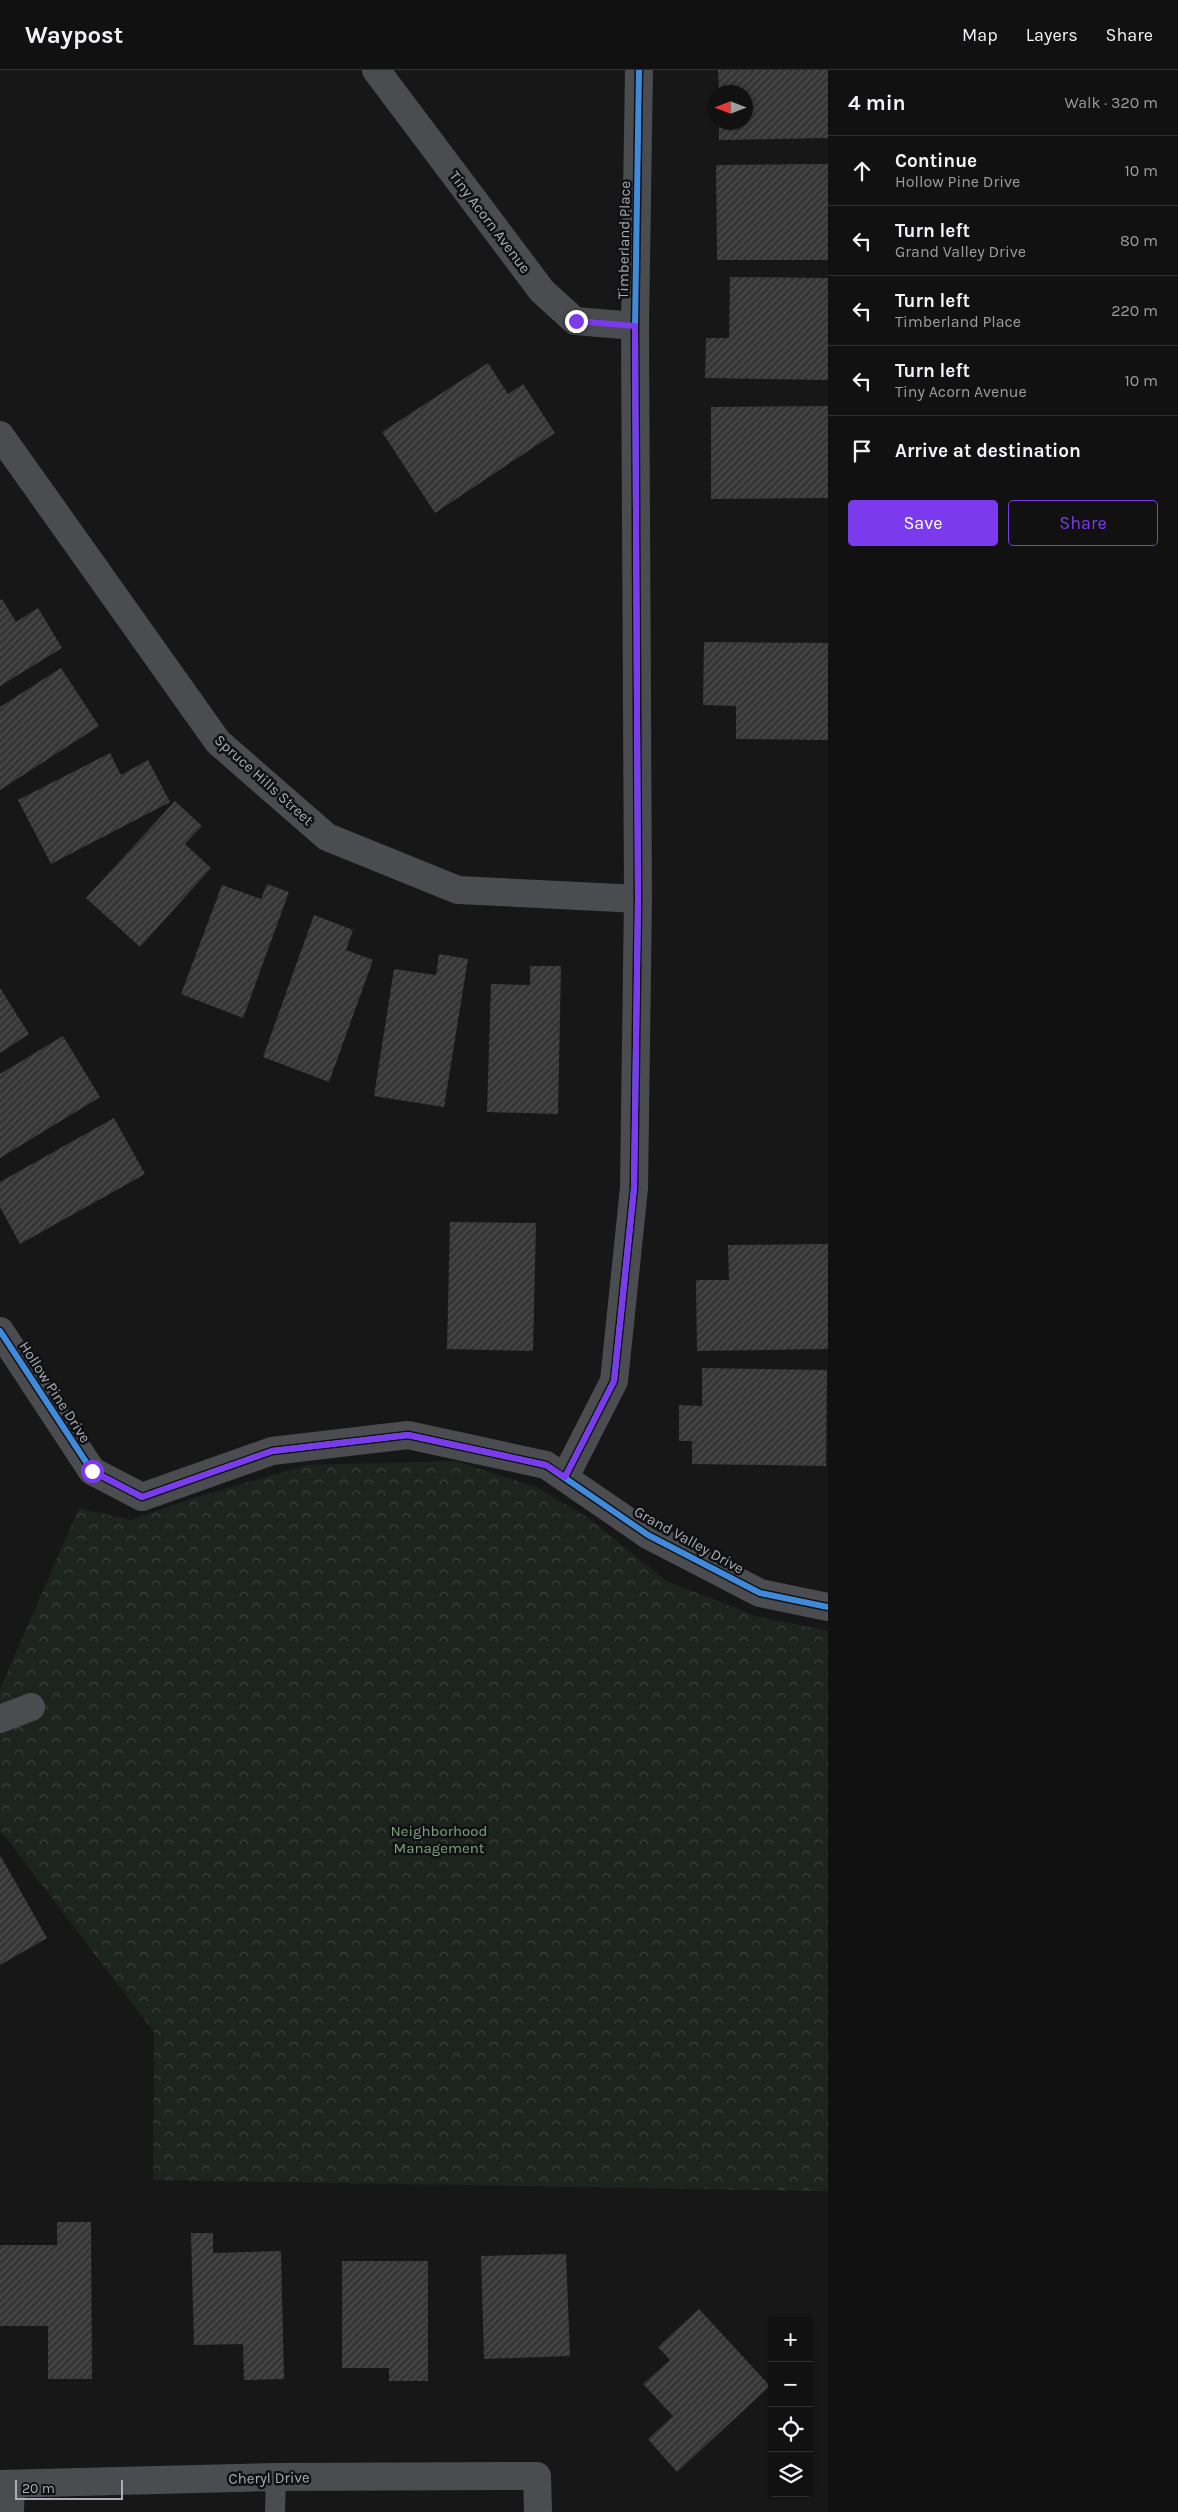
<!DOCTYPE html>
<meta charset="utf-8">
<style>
body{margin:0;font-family:Karla,sans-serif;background:#1a1a1a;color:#f1f3f6}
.controls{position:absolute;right:15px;bottom:15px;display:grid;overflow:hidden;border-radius:5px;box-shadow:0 1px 4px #0004}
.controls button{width:45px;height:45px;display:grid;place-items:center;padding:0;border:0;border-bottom:1px solid #303131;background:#111;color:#f1f3f6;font:25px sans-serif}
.compass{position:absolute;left:708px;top:15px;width:45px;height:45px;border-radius:50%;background:#111;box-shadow:0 1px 4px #0004;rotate:270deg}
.scale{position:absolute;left:15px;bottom:12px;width:108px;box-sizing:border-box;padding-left:5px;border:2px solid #a8adb8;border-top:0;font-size:14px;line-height:18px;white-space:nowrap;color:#a8adb8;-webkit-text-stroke:4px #111113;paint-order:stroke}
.stop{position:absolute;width:15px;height:15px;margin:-11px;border:4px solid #7c3aed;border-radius:50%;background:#fff}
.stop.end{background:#7c3aed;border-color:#fff;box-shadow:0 1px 5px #0008}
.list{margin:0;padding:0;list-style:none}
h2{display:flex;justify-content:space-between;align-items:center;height:65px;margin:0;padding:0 20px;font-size:21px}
h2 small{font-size:16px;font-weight:400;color:#9c9d9f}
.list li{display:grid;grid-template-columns:32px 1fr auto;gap:15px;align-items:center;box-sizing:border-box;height:70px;padding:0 20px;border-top:1px solid #303131}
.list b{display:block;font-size:19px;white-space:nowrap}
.list p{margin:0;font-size:16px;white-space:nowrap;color:#9c9d9f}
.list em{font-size:16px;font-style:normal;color:#9c9d9f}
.actions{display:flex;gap:10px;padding:15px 20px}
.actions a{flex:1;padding:11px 0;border:1px solid #7c3aed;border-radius:5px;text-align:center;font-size:18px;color:#7c3aed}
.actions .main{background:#7c3aed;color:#fff}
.icon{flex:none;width:28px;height:28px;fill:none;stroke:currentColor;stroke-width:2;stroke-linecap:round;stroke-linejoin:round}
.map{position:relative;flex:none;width:828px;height:2442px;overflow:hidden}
header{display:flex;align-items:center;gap:30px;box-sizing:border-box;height:70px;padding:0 25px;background:#111;border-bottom:1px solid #303131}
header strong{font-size:24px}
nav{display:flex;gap:28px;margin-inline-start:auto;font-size:18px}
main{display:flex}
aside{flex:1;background:#111}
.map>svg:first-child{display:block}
.park{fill:url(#park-crowns)}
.building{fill:url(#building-hatch)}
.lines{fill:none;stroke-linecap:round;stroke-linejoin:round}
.service{stroke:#4b4c50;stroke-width:20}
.minor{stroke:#4b4c50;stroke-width:28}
.cycleway-casing{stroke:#111113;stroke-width:9}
.cycleway{stroke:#408adc;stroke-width:6}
.route{stroke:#7c3aed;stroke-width:6}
.labels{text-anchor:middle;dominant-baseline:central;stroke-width:5;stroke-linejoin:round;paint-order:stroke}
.street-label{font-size:15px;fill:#a8adb8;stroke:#111113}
.park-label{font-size:15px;fill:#7fa381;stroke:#111113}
</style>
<header>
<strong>Waypost</strong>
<nav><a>Map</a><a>Layers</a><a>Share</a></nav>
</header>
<main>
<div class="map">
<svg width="828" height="2442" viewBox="0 0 828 2442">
<defs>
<pattern id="park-crowns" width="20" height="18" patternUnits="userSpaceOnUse" patternTransform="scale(1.25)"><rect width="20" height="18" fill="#1d241e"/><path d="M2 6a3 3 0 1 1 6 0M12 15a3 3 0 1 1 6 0" fill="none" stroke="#3b413d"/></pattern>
<pattern id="building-hatch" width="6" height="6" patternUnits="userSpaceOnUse" patternTransform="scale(1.25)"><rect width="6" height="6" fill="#353536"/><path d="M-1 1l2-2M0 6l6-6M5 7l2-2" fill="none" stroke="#4f5051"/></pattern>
</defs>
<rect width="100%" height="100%" fill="#171717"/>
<path class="park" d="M 456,1391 L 538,1418 L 590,1449 L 666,1511 L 756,1546 L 828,1561 L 828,2121 L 153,2110 L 154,1962 L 0,1760 L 0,1619 L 79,1438 L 131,1450 L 194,1428 L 306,1395 Z"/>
<g class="building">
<path d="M 718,0 L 828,0 L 828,68 L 719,70 L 719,52 L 746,52 L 746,22 L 719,22 Z"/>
<path d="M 828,94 L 828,190 L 717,190 L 716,95 Z"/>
<path d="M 730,207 L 828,208 L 828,310 L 705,308 L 706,268 L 729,268 Z"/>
<path d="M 488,293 L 508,324 L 523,314 L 555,363 L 435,443 L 382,362 Z"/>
<path d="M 828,336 L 828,428 L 711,429 L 711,337 Z"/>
<path d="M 2,529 L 16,552 L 38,538 L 62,578 L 0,616 L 0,531 Z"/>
<path d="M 704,572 L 828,573 L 828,670 L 736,669 L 736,636 L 703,635 Z"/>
<path d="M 61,598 L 99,656 L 0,720 L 0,637 Z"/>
<path d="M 110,683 L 121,705 L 148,690 L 170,732 L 51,794 L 18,730 Z"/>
<path d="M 175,731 L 202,756 L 185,774 L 211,798 L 140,877 L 86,828 Z"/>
<path d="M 267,814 L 289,822 L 243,948 L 181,924 L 222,815 L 261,829 Z"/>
<path d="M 314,845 L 353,860 L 346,880 L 373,890 L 329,1012 L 263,987 Z"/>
<path d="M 439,884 L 468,889 L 444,1037 L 374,1026 L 394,899 L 436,905 Z"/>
<path d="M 530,896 L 561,896 L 558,1044 L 487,1042 L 491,914 L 530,915 Z"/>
<path d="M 0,918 L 29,964 L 0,983 Z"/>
<path d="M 63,966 L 100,1027 L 0,1088 L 0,1004 Z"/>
<path d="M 114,1048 L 145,1104 L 20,1174 L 0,1137 L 0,1112 Z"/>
<path d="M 450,1152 L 536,1153 L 533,1281 L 447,1279 Z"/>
<path d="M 828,1174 L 828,1279 L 697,1281 L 696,1210 L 729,1210 L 728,1175 Z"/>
<path d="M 702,1298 L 827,1300 L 826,1396 L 692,1394 L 692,1371 L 679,1371 L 679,1335 L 702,1336 Z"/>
<path d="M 0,1785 L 47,1868 L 0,1895 Z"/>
<path d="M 57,2152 L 91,2152 L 92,2309 L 48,2309 L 48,2256 L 0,2256 L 0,2175 L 57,2175 Z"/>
<path d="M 191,2163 L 213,2163 L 213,2183 L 281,2181 L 284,2309 L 244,2310 L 243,2274 L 194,2275 Z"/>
<path d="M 566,2184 L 570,2286 L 484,2289 L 481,2186 Z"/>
<path d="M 342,2191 L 428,2191 L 428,2311 L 389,2311 L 389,2298 L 342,2298 Z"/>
<path d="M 699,2239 L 770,2316 L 677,2402 L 648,2369 L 673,2346 L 643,2314 L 670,2290 L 658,2277 Z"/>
</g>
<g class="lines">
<path class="service" d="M 275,2442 L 276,2407"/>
<g class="minor">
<path d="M 376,0 L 542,221 L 575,251 L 635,256"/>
<path d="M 0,365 L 218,672 L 327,767 L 458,820 L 638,829"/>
<path d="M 0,1261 L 92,1401 L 142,1427 L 272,1381 L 408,1365 L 546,1395 L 648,1465 L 760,1523 L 828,1537"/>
<path d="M 565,1407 L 614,1311 L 634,1118 L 638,829 L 635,256 L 639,0"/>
<path d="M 0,1649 L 31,1637"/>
<path d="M 0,2414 L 276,2407 L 537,2406 L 538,2442"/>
<path d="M 10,2442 L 11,2415"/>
</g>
<g class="cycleway-casing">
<g id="cycleway">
<path d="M 0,1261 L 92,1401 L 142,1427 L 272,1381 L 408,1365 L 546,1395 L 648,1465 L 760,1523 L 828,1537"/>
<path d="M 565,1407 L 614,1311 L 634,1118 L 638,829 L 635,256 L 639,0"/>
</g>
</g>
<use href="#cycleway" class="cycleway"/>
</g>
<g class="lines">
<path class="route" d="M 92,1401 L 142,1427 L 272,1381 L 408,1365 L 546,1395 L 565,1407 L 614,1311 L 634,1118 L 638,829 L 635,256 L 576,251"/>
</g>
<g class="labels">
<g class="street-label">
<text transform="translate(490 152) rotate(53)">Tiny Acorn Avenue</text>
<text transform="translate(624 170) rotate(-89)">Timberland Place</text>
<text transform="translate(264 710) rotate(42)">Spruce Hills Street</text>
<text transform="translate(55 1322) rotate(57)">Hollow Pine Drive</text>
<text transform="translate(689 1470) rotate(29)">Grand Valley Drive</text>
<text transform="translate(269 2408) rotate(-1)">Cheryl Drive</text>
</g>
<g class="park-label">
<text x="439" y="1761">Neighborhood<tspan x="439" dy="17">Management</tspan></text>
</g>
</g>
</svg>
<div class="controls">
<button>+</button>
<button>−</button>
<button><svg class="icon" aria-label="locate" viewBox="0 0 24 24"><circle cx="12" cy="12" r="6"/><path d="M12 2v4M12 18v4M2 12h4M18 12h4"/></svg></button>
<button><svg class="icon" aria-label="layers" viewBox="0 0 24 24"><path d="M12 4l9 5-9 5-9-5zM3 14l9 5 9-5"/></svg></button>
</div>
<svg class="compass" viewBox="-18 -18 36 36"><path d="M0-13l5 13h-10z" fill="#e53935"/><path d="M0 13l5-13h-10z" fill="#9c9d9f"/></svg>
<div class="scale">20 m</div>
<div class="stop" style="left:92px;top:1401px"></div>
<div class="stop end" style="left:576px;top:251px"></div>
</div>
<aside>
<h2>4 min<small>Walk · 320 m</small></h2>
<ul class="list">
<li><svg class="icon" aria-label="ahead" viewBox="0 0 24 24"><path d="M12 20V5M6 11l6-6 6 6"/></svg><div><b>Continue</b><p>Hollow Pine Drive</p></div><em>10 m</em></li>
<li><svg class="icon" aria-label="left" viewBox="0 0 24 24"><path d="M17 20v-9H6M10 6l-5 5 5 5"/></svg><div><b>Turn left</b><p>Grand Valley Drive</p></div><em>80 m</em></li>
<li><svg class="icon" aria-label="left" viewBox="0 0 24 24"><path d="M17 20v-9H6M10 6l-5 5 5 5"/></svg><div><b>Turn left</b><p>Timberland Place</p></div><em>220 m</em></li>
<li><svg class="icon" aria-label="left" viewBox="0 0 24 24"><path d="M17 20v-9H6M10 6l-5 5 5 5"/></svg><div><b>Turn left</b><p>Tiny Acorn Avenue</p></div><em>10 m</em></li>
<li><svg class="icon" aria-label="arrive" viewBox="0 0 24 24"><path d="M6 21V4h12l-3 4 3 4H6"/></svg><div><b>Arrive at destination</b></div></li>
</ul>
<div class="actions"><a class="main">Save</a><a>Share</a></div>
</aside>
</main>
